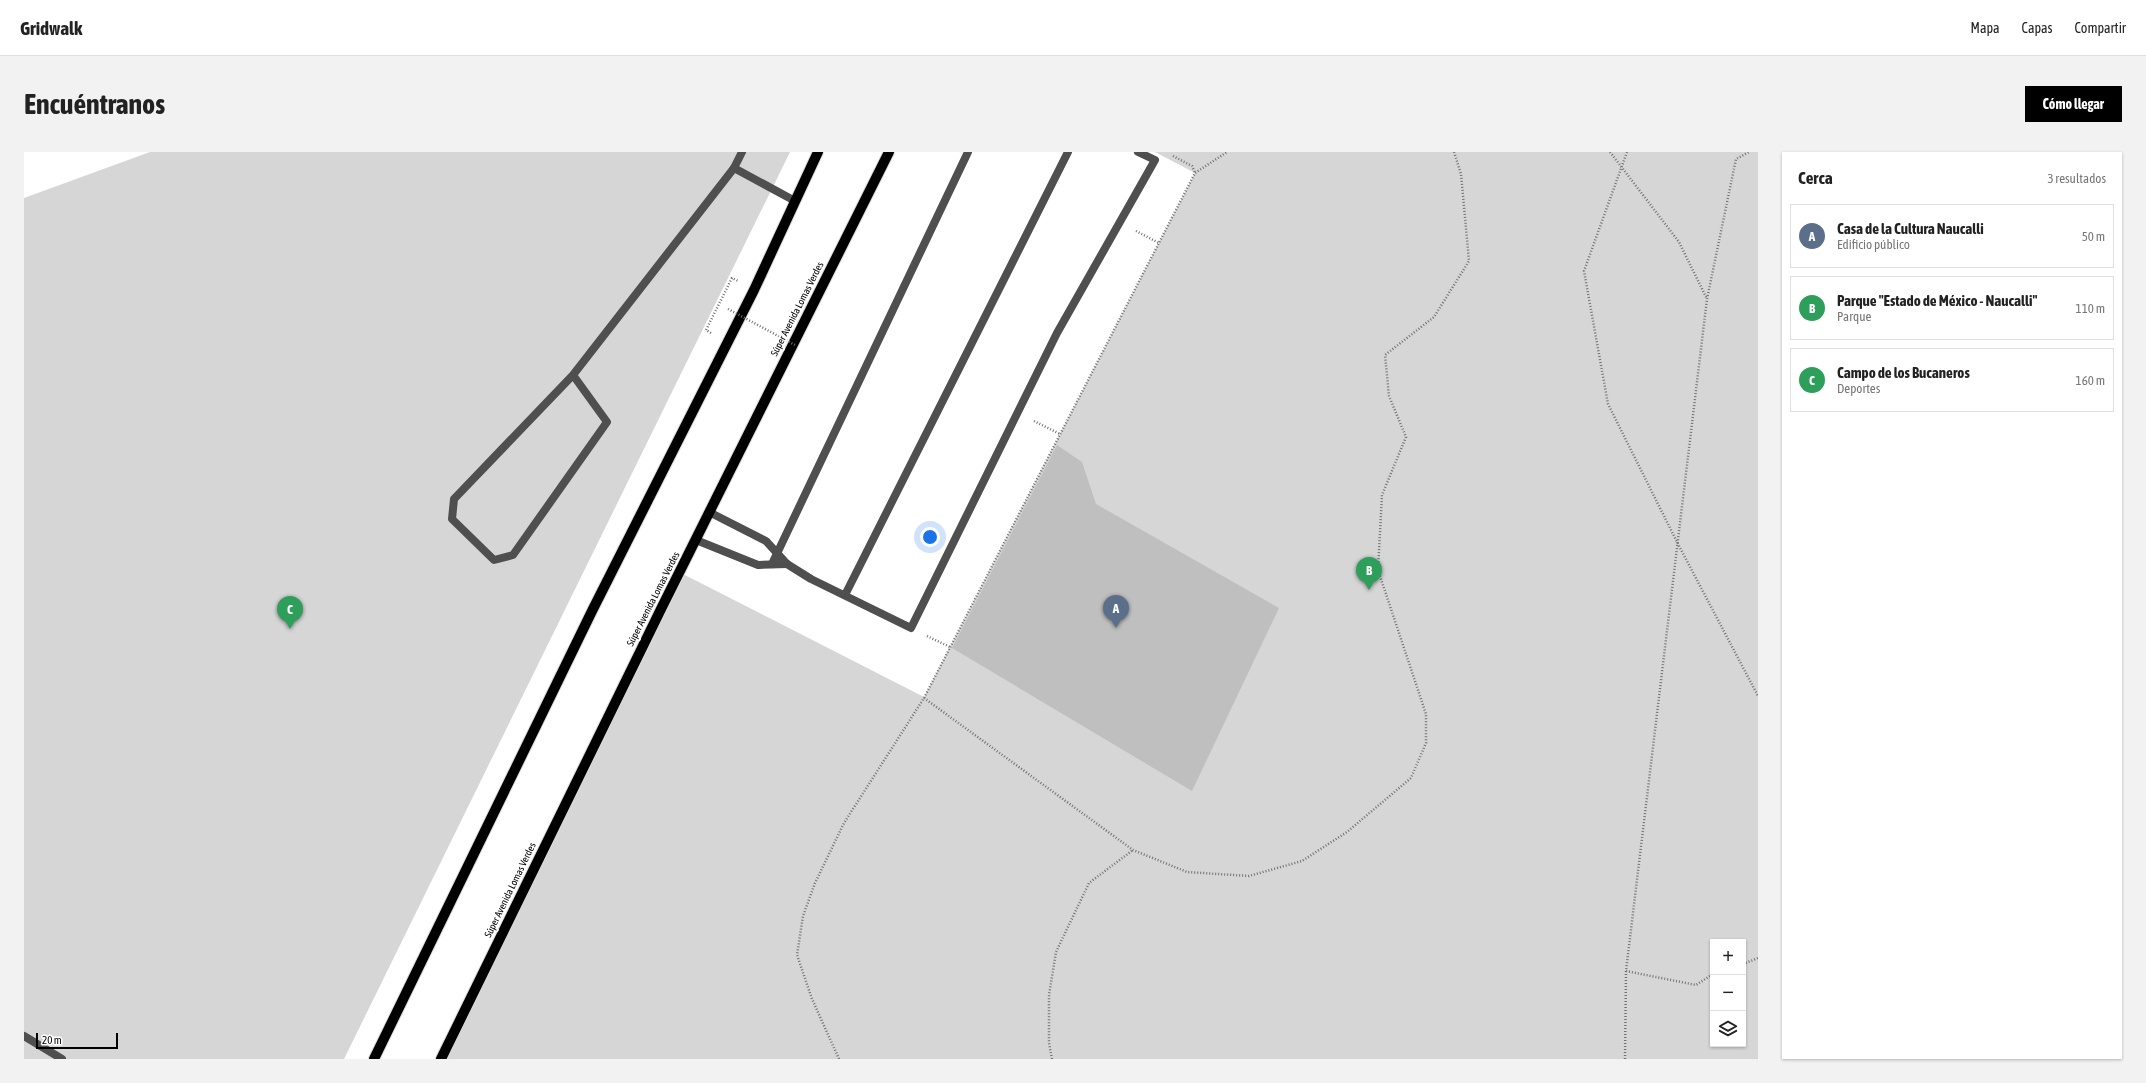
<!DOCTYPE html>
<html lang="es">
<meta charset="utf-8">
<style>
body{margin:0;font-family:"Asap Condensed",sans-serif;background:#f2f2f2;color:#222}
.controls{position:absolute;right:12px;bottom:12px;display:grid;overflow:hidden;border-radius:0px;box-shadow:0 1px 3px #0004}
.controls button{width:36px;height:36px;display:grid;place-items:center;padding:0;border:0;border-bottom:1px solid #e0e0e0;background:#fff;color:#222;font:20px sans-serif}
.scale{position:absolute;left:12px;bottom:10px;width:82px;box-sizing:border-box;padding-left:4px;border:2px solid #000;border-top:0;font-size:11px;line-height:14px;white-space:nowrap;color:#000;-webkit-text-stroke:3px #fff;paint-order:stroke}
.you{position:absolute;left:906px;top:385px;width:14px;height:14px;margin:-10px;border:3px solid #fff;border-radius:50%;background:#1a73e8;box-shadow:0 0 0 6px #1a73e833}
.badge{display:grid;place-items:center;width:26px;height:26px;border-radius:50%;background:#000;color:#fff;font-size:13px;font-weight:700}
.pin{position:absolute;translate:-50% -33px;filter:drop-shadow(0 1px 2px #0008)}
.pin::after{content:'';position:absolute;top:21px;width:14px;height:12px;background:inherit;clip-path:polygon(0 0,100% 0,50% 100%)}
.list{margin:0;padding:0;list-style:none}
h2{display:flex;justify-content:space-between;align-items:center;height:52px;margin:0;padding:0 16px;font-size:17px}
h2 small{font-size:13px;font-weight:400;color:#767676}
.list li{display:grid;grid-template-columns:26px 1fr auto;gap:12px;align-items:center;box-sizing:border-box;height:64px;margin:0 8px 8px;padding:0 8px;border:1px solid #e0e0e0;border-radius:0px}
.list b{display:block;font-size:15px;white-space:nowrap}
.list p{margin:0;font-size:13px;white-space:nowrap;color:#767676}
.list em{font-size:13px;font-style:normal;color:#767676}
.icon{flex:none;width:22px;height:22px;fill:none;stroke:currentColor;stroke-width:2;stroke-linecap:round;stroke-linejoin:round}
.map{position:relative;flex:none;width:1734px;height:907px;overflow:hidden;border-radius:0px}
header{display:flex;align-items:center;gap:24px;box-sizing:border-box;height:56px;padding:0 20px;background:#fff;border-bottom:1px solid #e0e0e0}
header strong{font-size:19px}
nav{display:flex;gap:22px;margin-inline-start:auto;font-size:14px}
.intro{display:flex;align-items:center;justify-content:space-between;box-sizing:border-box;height:96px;padding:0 24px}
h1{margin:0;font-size:28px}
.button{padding:10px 18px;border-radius:0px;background:#000;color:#fff;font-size:14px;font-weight:700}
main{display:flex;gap:24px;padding:0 24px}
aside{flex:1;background:#fff;border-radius:0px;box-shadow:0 1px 3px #0004}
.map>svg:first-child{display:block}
.green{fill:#d6d6d6;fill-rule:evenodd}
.building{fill:#bfbfbf}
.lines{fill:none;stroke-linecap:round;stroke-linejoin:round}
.primary-casing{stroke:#dbdbdb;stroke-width:12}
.path{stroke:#717171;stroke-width:2.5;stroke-dasharray:1 2;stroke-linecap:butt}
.service{stroke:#4f4f4f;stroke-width:8}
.primary{stroke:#000;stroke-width:10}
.path-bridge{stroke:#717171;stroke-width:2.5;stroke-dasharray:1 2;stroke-linecap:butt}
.labels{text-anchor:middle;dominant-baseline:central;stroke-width:4;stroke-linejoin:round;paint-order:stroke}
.street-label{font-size:10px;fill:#000;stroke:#fff}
</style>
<header>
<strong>Gridwalk</strong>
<nav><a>Mapa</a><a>Capas</a><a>Compartir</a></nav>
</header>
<div class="intro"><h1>Encuéntranos</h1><a class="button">Cómo llegar</a></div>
<main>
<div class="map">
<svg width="1734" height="907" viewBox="0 0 1734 907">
<rect width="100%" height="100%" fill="#fff"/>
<g class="green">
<path d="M 126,0 L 766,0 L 320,907 L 0,907 L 0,46 Z"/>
<path d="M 1131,0 L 1734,0 L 1734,907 L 417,907 L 655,420 L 900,545 L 1171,21 ZM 1689,790 L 1719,790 L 1719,892 L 1689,892 Z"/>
</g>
<path class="building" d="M 1033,293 L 1058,310 L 1072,352 L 1255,456 L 1168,639 L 928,496 Z"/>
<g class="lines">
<g class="primary-casing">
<g id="primary">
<path d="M 350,907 L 568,459 L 730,138 L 794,0"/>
<path d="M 417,907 L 638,455 L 865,0"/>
</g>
</g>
<g class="path">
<path d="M 1586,0 L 1655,90 L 1683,147"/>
<path d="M 1603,0 L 1560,119 L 1584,252 L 1654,392 L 1734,544"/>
<path d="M 1149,4 L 1168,14 L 1171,21"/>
<path d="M 1112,79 L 1135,91"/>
<path d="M 687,181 L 682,178 L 708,126 L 714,129"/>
<path d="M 1010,269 L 1036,282"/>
<path d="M 903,484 L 926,495"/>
<path d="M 900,546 L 1109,698 L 1163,720 L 1225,724 L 1278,709 L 1323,680 L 1387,626 L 1402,591 L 1402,562 L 1354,418 L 1358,343 L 1382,285 L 1365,244 L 1361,203 L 1410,165 L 1445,109 L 1437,22 L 1430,0"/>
<path d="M 1719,812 L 1734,806"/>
<path d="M 1602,819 L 1672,833 L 1689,822"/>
<path d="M 815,907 L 788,847 L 773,803 L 779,764 L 791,731 L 820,671 L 900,546 L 1171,21 L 1203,0"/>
<path d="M 1028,907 L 1025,891 L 1025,843 L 1032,800 L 1065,731 L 1109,698"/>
<path d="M 1601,907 L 1602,819 L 1683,147 L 1712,7 L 1725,0"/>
</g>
<g class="service">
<path d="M 710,16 L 771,49"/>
<path d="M 549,223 L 583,270 L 489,403 L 470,408 L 428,367 L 430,347 L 549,223 L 710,16 L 718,0"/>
<path d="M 685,360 L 742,389 L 763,412 L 787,427 L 887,476 L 1033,181 L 1131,8 L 1114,0"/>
<path d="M 672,388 L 734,413 L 763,412"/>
<path d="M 748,412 L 944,0"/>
<path d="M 821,443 L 1044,0"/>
<path d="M 0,884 L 38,907"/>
</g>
<use href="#primary" class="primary"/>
<path class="path-bridge" d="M 704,157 L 771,193"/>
</g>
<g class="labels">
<g class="street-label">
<text transform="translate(773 157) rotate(-63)">Súper Avenida Lomas Verdes</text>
<text transform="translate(629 447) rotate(-63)">Súper Avenida Lomas Verdes</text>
<text transform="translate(486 738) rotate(-64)">Súper Avenida Lomas Verdes</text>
</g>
</g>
</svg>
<div class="controls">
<button>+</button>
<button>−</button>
<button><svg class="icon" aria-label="layers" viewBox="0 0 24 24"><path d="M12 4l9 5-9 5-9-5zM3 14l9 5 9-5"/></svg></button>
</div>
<div class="scale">20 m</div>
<div class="you"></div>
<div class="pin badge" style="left:1092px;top:476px;background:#5c6f8a">A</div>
<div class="pin badge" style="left:1345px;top:438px;background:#2e9e5b">B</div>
<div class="pin badge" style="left:266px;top:477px;background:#2e9e5b">C</div>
</div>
<aside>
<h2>Cerca<small>3 resultados</small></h2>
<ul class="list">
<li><span class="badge" style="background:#5c6f8a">A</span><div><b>Casa de la Cultura Naucalli</b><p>Edificio público</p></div><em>50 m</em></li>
<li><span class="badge" style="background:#2e9e5b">B</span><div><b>Parque &quot;Estado de México - Naucalli&quot;</b><p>Parque</p></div><em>110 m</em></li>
<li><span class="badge" style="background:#2e9e5b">C</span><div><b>Campo de los Bucaneros</b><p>Deportes</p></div><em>160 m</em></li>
</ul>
</aside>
</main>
